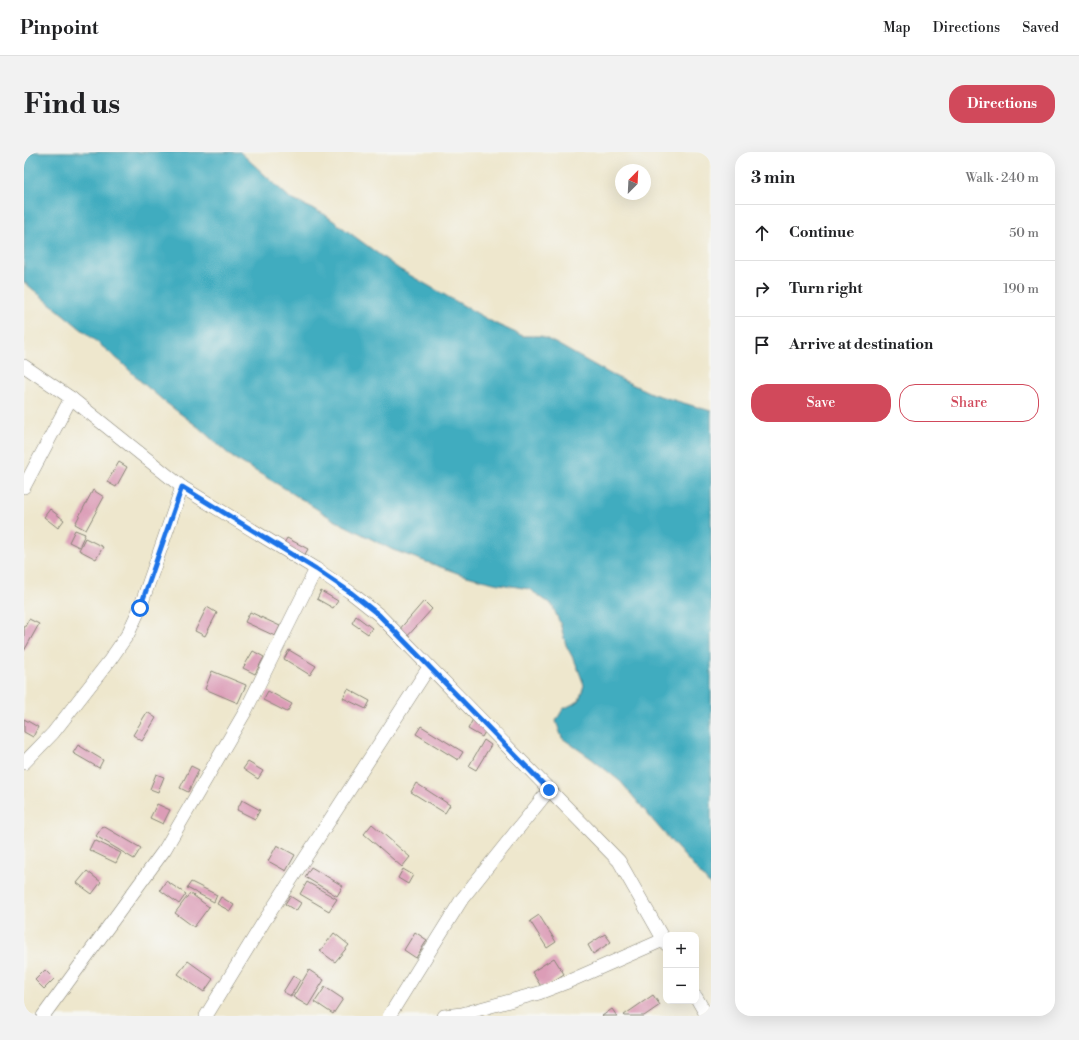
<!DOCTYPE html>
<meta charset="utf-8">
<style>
body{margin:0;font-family:"Libre Bodoni",serif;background:#f2f2f2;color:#202124}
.controls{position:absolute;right:12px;bottom:12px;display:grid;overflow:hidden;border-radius:8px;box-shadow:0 4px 16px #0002}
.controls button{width:36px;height:36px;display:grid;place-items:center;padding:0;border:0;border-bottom:1px solid #e0e0e0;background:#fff;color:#202124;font:20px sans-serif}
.compass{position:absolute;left:591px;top:12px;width:36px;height:36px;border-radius:50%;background:#fff;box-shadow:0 4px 16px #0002;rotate:24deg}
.stop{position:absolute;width:12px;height:12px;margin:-9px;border:3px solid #1a73e8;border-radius:50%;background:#fff}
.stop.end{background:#1a73e8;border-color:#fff;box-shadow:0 1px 4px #0008}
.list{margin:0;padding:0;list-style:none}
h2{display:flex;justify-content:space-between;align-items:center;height:52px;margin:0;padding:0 16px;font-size:17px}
h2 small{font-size:13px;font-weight:400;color:#757577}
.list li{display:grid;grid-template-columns:26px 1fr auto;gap:12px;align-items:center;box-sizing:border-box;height:56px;padding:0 16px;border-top:1px solid #e0e0e0}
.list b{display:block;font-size:15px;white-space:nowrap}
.list em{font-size:13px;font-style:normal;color:#757577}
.actions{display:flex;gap:8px;padding:12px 16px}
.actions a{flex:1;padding:9px 0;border:1px solid #d1495b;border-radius:16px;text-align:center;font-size:14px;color:#d1495b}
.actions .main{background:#d1495b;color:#fff}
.icon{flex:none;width:22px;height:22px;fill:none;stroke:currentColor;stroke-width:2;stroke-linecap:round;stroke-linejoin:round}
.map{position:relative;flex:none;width:687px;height:864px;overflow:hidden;border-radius:16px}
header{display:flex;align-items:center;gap:24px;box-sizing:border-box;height:56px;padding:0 20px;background:#fff;border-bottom:1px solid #e0e0e0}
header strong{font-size:19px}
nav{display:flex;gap:22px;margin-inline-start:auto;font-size:14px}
.intro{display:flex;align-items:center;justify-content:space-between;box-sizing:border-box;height:96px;padding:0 24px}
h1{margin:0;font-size:28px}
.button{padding:10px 18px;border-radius:16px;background:#d1495b;color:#fff;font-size:14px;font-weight:700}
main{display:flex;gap:24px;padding:0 24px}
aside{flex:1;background:#fff;border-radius:16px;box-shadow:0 4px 16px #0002}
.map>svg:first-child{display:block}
.water{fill:#40acbf;stroke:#2e646e}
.building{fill:#dc9db7}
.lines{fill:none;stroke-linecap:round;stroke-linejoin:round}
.minor-casing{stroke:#858274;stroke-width:14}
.minor{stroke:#fff;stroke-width:13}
.route{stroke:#1a73e8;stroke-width:5}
</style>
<header>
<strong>Pinpoint</strong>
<nav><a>Map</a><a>Directions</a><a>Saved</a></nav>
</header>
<div class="intro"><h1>Find us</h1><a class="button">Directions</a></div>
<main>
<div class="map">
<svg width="687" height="864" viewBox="0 0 687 864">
<rect width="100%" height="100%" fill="#f6f6f2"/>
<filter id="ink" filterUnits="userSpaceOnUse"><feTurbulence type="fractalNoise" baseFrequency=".025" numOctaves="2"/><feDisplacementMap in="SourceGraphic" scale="8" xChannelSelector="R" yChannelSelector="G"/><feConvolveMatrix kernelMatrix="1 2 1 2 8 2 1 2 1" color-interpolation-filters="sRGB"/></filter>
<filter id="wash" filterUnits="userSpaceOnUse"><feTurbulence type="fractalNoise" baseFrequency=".012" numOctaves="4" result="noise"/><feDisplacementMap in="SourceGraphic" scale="16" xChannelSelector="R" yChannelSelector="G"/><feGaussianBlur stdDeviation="0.9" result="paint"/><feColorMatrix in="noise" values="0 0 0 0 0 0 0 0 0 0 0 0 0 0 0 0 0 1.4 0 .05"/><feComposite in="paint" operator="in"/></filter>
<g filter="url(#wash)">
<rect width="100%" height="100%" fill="#eee7cd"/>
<path class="water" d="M 0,0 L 216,0 L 267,47 L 300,62 L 375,117 L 472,172 L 499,184 L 517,184 L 533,192 L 588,223 L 629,242 L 687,259 L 687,734 L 632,672 L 597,630 L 568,607 L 538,586 L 532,569 L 539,557 L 555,549 L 560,533 L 553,514 L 542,493 L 536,471 L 528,453 L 505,437 L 470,431 L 439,423 L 369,398 L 310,368 L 260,336 L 208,305 L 174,275 L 141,250 L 114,227 L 97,210 L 0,130 Z"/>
<g id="blocks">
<g class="building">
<path d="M 95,310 L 103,315 L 92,335 L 83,330 Z"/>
<path d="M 69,338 L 80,345 L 62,378 L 51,372 Z"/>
<path d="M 26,357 L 40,368 L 34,376 L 20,365 Z"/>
<path d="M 51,378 L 61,382 L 55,395 L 45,390 Z"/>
<path d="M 61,386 L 79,395 L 72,407 L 55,398 Z"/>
<path d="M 263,386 L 284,397 L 280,404 L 259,393 Z"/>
<path d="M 297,439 L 314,449 L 309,456 L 293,447 Z"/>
<path d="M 400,449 L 408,457 L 382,486 L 374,479 Z"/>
<path d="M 183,455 L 193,461 L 181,484 L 171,479 Z"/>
<path d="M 226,460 L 256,474 L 251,484 L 221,470 Z"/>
<path d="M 332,464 L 348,476 L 344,482 L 328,471 Z"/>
<path d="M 5,467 L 15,472 L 0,499 L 0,476 Z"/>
<path d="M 265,498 L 292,514 L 286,523 L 260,507 Z"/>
<path d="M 229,499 L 240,505 L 231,522 L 219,516 Z"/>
<path d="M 188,519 L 222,533 L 214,551 L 181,537 Z"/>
<path d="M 324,537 L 346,549 L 342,557 L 319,546 Z"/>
<path d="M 244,539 L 268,552 L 263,560 L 239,548 Z"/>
<path d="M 123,560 L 132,566 L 118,589 L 109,583 Z"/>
<path d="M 0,567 L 14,575 L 9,585 L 0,580 Z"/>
<path d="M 449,567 L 463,576 L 458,585 L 444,577 Z"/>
<path d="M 397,574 L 439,600 L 434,608 L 392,582 Z"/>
<path d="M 460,588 L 467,593 L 452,618 L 445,614 Z"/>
<path d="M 54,593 L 79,608 L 75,616 L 49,601 Z"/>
<path d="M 224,610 L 239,619 L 234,627 L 219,617 Z"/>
<path d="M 167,614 L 175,618 L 164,640 L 156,636 Z"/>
<path d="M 132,622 L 140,625 L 134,640 L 126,637 Z"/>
<path d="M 392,631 L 426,653 L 421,661 L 387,640 Z"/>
<path d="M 218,648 L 236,658 L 231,667 L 213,658 Z"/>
<path d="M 133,652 L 146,658 L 139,672 L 126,666 Z"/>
<path d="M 348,672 L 386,705 L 378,715 L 340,682 Z"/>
<path d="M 79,674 L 117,696 L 110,707 L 72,684 Z"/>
<path d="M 70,688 L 97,701 L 92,711 L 65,698 Z"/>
<path d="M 253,693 L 271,703 L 262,719 L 244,709 Z"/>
<path d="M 287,715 L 319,734 L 313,744 L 281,725 Z"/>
<path d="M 379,717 L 389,723 L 384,732 L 374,726 Z"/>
<path d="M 63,719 L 77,730 L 68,742 L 53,731 Z"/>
<path d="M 142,729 L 162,742 L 155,752 L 136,738 Z"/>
<path d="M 167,730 L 193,743 L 190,750 L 163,736 Z"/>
<path d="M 283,730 L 313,747 L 305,759 L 276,742 Z"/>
<path d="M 166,741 L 185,755 L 170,775 L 151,761 Z"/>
<path d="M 266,744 L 277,751 L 272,759 L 261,752 Z"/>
<path d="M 197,745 L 210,753 L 206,759 L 193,752 Z"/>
<path d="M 515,763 L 532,790 L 523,796 L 506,769 Z"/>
<path d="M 391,780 L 403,788 L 392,806 L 380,798 Z"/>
<path d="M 310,781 L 325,793 L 311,810 L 296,799 Z"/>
<path d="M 581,782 L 587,790 L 569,802 L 564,793 Z"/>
<path d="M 530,806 L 540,822 L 518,836 L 508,820 Z"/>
<path d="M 164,809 L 189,827 L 180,840 L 154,822 Z"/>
<path d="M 21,818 L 30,827 L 20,837 L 11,828 Z"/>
<path d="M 285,818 L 300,828 L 284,854 L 269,845 Z"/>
<path d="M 269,824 L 276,828 L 267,844 L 259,840 Z"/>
<path d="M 301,835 L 319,847 L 309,862 L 291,850 Z"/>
<path d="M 629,843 L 636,853 L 620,864 L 601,864 L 600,863 Z"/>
<path d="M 588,857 L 593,864 L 578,864 Z"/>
</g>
</g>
</g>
<g filter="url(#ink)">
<use href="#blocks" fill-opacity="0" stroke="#858274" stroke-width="1"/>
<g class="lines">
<g class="minor-casing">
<g id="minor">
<path d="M 0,214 L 47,246 L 158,335 L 292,417 L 326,440 L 355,463 L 595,709 L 642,792"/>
<path d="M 0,335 L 47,246"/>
<path d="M 0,611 L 29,581 L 86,508 L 104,482 L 116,456 L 158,335"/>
<path d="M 672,845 L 683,864"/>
<path d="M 19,864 L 141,697 L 221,560 L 292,417"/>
<path d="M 182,864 L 239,771 L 405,515"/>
<path d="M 365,864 L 438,747 L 525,638"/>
<path d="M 420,864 L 438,862 L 515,841 L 541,831 L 639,788"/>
</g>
</g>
<use href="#minor" class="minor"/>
</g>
</g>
<g class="lines" filter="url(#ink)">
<path class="route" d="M 116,456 L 158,335 L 292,417 L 326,440 L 355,463 L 525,638"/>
</g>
</svg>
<div class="controls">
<button>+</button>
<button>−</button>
</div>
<svg class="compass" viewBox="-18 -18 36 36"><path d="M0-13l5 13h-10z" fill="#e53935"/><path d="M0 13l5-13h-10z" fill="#757577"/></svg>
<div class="stop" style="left:116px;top:456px"></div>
<div class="stop end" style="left:525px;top:638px"></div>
</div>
<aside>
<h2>3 min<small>Walk · 240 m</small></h2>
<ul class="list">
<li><svg class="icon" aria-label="ahead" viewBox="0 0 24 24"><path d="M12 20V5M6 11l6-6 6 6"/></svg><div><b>Continue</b></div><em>50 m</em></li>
<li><svg class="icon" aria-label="right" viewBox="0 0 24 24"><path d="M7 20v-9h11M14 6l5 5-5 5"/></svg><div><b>Turn right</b></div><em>190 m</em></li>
<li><svg class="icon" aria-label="arrive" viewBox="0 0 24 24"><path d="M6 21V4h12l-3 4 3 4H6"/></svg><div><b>Arrive at destination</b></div></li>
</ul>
<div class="actions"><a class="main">Save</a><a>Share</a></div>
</aside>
</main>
